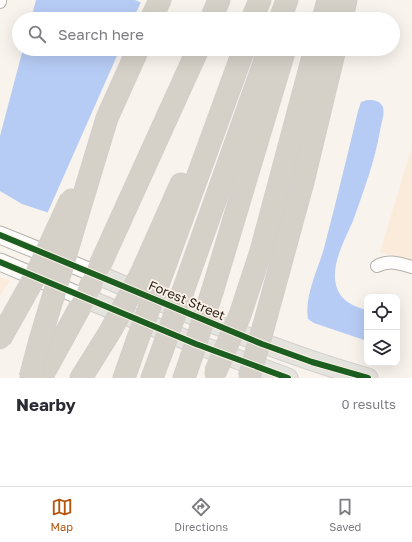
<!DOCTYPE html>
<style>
body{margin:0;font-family:"Golos Text",sans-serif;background:#f7f7f7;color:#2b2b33}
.controls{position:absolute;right:12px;bottom:12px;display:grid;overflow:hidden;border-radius:8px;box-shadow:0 4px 16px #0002}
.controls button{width:36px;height:36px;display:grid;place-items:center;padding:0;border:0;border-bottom:1px solid #e1e1e2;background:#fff;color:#2b2b33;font:20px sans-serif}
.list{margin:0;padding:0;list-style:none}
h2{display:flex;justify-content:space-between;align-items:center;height:52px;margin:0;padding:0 16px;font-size:17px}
h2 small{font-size:13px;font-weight:400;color:#7c7c81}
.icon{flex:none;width:22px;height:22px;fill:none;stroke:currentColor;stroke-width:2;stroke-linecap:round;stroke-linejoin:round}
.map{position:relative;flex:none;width:412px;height:378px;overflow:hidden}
.search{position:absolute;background:#fff;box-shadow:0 4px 16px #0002;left:12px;right:12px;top:12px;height:44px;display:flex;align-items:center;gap:10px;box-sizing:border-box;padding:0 14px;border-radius:22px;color:#7c7c81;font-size:15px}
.sheet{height:108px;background:#fff}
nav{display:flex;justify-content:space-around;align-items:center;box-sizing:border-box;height:56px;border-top:1px solid #e1e1e2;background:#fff;font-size:11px;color:#7c7c81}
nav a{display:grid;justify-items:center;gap:2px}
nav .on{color:#b45309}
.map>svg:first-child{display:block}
.built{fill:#fbebda}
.water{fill:#b7ccf5}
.pier{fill:#f9f3ed}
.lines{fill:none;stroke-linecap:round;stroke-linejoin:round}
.street-casing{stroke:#b5b0aa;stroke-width:14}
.secondary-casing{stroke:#b5b0aa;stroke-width:19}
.primary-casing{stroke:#d2cfcc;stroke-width:21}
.highway-casing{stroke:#d2cfcc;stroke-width:23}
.street{stroke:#fefdfc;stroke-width:12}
.secondary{stroke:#fefdfc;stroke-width:17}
.primary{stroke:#e5e3dd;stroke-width:19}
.highway{stroke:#d5d1c8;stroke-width:21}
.highway-bridge-casing{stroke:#d2cfcc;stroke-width:23;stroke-linecap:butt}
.highway-bridge{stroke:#d5d1c8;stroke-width:21}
.cycleway-casing{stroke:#fef3e8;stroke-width:8}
.cycleway{stroke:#1b5e20;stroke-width:6}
.labels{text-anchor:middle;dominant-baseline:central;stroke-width:3.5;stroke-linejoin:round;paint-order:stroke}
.street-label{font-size:13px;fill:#2c251e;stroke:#fef3e8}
</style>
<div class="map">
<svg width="412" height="378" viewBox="0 0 412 378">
<rect width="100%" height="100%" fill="#f9f3ed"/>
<g class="built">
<path d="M 412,147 L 412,261 L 380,252 Z"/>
<path d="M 0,277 L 10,281 L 0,296 Z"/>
</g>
<g class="water">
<path d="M 36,0 L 135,0 L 154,8 L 152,19 L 31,19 Z"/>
<path d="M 23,49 L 139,49 L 49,213 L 22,204 L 0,191 L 0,136 Z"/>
<path d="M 367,100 C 373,100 380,100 383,107 C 385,114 381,124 380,131 C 375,160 364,190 354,218 C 346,239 329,265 337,288 C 341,301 355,307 367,310 L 367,341 L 314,323 L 308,319 C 304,296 318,270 324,248 C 336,202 347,157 358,111 L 361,102 Z"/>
</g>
<g class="pier">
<path d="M 142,0 L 155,6 L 154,19 L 133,19 Z"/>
<path d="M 120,49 L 141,49 L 77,199 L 60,213 L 47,214 Z"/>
</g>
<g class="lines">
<g class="street-casing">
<g id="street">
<path d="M 0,2 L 0,0"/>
<path d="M 377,266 C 389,260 399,263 412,267"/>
</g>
</g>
<g class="secondary-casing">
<g id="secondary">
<path d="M 0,235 L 96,274"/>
<path d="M 0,262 L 85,298"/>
</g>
</g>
<g class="primary-casing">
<g id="primary">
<path d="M 96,274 C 186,312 274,352 368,378"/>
<path d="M 85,298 L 196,344 L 288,378"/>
</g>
</g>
<g class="highway-casing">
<g id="highway">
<path d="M 151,19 L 160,0"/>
<path d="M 211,19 L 219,0"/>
<path d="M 252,19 L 260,0"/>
<path d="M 280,19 L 287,0"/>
<path d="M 323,19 L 328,0"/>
<path d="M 342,19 L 346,0"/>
<path d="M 107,118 L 138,49"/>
<path d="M 141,274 L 181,184"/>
<path d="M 159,282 L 244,49"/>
<path d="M 213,289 L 285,49"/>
<path d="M 183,291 L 269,49"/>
<path d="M 240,315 L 261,251 L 315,49"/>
<path d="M 264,325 L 303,182 L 335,49"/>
<path d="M 41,378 L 85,298 L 198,49"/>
<path d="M 81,378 L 111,330"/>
<path d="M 124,378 L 137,341"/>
<path d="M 152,378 L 162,351"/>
<path d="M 184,378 L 191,358"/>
</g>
</g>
<use href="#street" class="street"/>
<use href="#secondary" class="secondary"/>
<use href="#primary" class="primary"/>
<use href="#highway" class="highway"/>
<g class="highway-bridge-casing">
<g id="highway-bridge">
<path d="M 111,330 L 141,274"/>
<path d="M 0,339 L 36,275 L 71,199"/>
<path d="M 137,341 L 159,282"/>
<path d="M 162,351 L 183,291"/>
<path d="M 191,358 L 213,289"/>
<path d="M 215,373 L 240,315"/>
<path d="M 30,378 L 40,340 L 107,118"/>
<path d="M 249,378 L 264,325"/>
</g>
</g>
<use href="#highway-bridge" class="highway-bridge"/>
<g class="cycleway-casing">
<g id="cycleway">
<path d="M 0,235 L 262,344 L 312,362 L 368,378"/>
<path d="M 0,262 L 196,344 L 288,378"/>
</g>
</g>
<use href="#cycleway" class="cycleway"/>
</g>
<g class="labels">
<g class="street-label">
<text transform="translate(187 300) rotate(23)">Forest Street</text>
</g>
</g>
</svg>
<div class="controls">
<button><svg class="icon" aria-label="locate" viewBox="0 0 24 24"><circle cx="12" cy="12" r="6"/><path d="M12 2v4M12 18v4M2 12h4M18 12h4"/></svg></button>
<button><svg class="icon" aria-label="layers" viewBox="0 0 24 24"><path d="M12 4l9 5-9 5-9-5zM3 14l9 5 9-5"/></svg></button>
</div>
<div class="search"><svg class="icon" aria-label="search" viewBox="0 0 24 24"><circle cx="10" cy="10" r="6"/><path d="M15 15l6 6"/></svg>Search here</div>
</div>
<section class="sheet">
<h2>Nearby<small>0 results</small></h2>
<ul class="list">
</ul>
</section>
<nav>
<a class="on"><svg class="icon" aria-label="map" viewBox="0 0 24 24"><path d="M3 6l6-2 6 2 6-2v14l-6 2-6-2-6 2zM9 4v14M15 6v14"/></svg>Map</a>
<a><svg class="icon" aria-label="directions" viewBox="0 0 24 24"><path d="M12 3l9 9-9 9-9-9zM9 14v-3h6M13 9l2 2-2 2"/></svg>Directions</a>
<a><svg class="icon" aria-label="saved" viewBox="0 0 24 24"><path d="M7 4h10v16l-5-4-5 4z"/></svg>Saved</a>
</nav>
